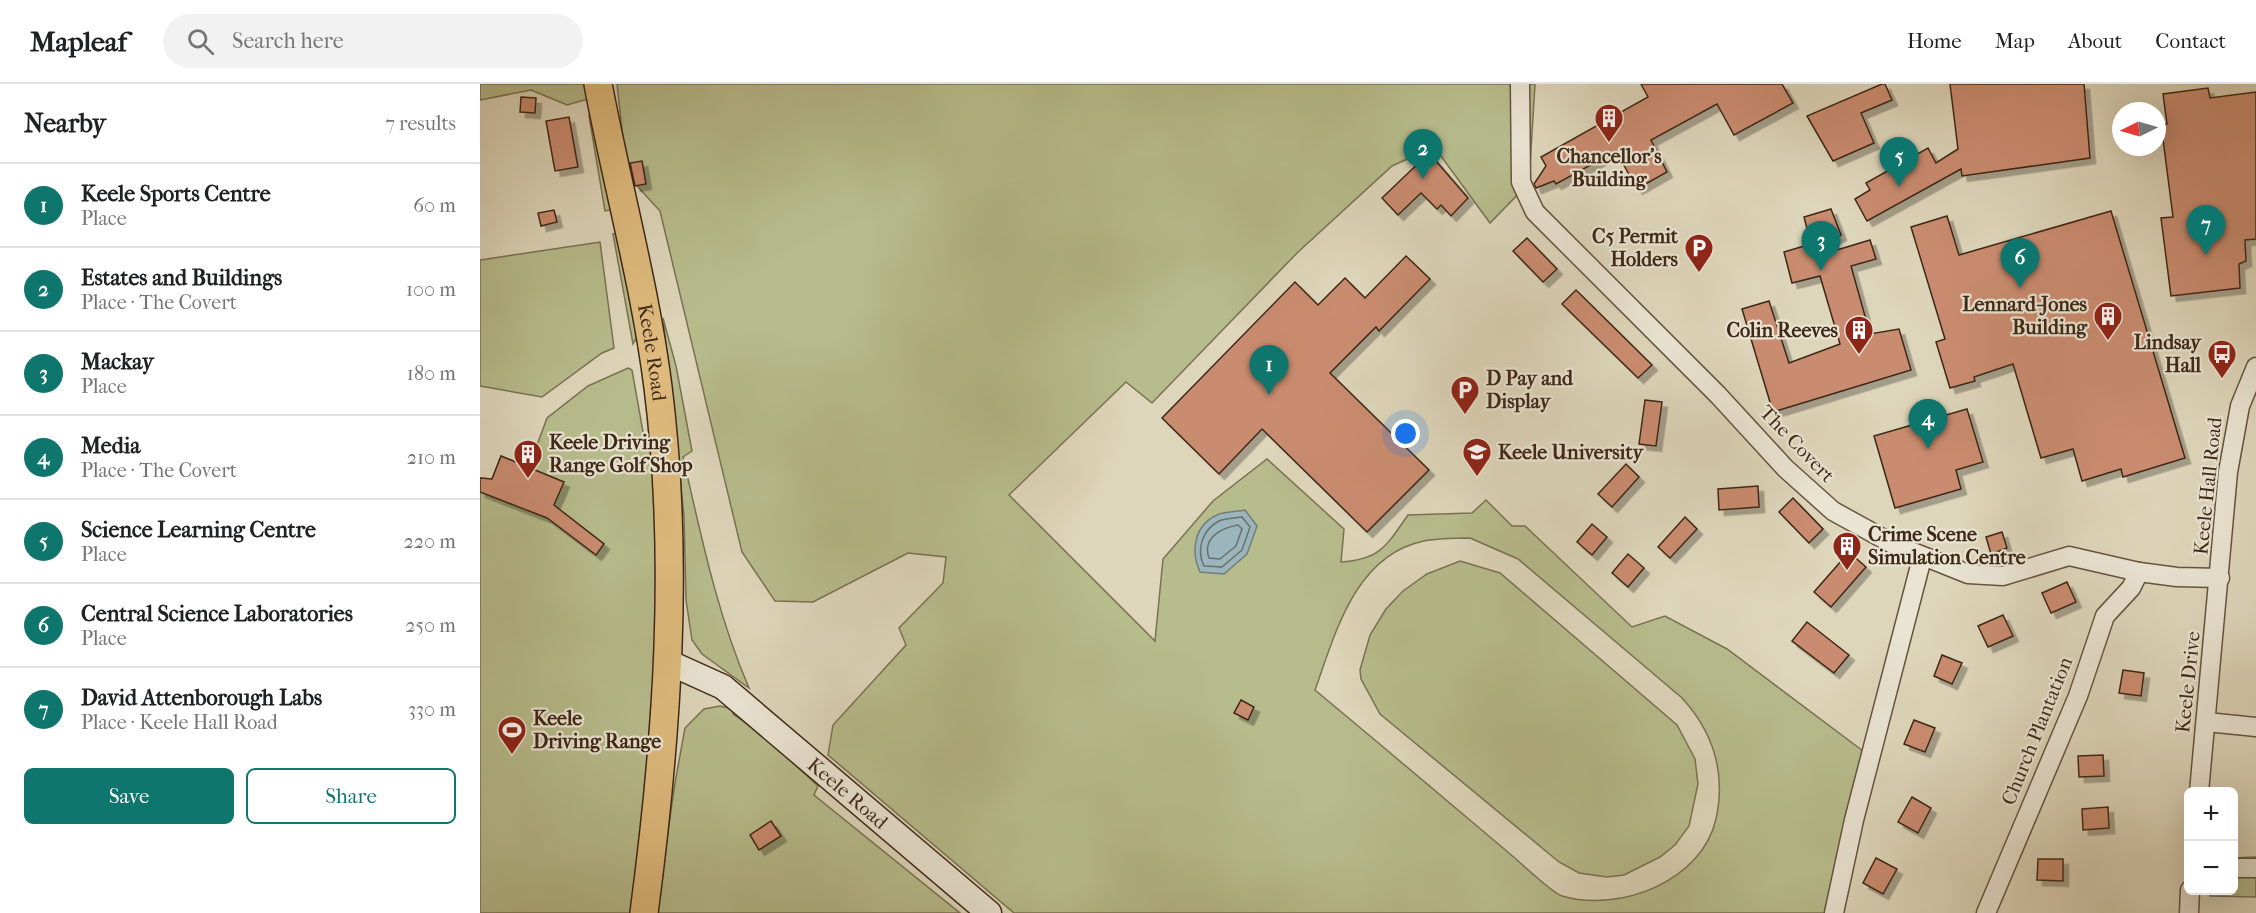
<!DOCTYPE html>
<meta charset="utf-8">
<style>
body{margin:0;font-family:"IM FELL French Canon",serif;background:#f2f2f2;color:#202124}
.controls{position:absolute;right:18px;bottom:18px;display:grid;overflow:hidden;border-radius:9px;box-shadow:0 6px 24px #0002}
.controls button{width:54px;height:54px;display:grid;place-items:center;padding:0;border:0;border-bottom:2px solid #e0e0e0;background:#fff;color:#202124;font:30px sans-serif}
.compass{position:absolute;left:1632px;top:18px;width:54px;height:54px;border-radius:50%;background:#fff;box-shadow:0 6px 24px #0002;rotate:265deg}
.you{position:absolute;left:926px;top:350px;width:21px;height:21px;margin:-15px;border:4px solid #fff;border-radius:50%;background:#1a73e8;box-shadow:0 0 0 9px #1a73e833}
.badge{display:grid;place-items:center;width:39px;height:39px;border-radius:50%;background:#0f766e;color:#fff;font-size:20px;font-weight:700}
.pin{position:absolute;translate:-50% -50px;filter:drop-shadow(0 2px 3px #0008)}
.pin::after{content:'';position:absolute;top:32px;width:21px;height:18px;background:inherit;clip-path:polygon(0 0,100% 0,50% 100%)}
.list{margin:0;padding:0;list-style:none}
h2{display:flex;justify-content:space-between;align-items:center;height:78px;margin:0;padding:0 24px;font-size:26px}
h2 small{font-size:20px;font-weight:400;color:#757577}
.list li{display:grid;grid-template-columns:39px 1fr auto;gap:18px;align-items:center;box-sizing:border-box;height:84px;padding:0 24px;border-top:2px solid #e0e0e0}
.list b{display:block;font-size:22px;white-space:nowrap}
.list p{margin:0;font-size:20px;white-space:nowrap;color:#757577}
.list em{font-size:20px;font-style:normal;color:#757577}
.actions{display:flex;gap:12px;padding:18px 24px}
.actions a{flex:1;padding:14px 0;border:2px solid #0f766e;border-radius:9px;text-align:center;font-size:21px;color:#0f766e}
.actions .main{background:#0f766e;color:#fff}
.icon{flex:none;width:33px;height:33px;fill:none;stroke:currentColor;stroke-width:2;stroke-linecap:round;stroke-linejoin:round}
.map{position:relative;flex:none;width:1776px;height:829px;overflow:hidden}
header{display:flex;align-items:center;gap:36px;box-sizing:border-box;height:84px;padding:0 30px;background:#fff;border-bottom:2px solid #e0e0e0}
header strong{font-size:28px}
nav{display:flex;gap:33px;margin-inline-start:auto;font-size:21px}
.search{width:420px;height:54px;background:#f2f2f2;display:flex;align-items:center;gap:15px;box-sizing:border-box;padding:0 21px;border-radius:33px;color:#757577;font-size:22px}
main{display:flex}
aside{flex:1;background:#fff}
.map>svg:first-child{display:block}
.green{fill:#b7bc8c;stroke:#7a7252;stroke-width:1.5;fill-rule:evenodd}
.water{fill:#9ab6bc;stroke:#757d7a;stroke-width:1.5}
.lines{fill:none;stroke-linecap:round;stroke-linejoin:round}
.shore{stroke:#6c6f6a;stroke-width:1.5}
.building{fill:#ca8c6f;stroke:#3e2817;stroke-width:1.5;filter:url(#shadow)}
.street-casing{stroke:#665440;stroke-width:21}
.secondary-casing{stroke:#3e2817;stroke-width:27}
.primary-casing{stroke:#3e2817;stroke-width:30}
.street{stroke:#eae4d3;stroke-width:18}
.secondary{stroke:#eae4d3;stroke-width:24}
.primary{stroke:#dfbb7e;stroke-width:27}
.labels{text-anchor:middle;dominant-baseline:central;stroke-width:4.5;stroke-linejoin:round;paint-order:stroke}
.poi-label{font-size:20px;font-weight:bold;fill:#3e2817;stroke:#eae4d3;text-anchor:start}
.street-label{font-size:20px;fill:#3e2817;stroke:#eae4d3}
</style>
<header>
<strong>Mapleaf</strong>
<div class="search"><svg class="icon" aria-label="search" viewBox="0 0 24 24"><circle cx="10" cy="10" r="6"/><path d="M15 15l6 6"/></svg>Search here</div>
<nav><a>Home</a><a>Map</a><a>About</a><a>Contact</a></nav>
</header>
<main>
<aside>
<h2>Nearby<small>7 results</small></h2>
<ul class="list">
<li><span class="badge">1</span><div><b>Keele Sports Centre</b><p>Place</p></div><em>60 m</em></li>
<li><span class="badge">2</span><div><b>Estates and Buildings</b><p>Place · The Covert</p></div><em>100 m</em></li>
<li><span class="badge">3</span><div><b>Mackay</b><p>Place</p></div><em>180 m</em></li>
<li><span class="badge">4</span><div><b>Media</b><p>Place · The Covert</p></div><em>210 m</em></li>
<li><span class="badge">5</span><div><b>Science Learning Centre</b><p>Place</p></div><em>220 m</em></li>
<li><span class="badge">6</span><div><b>Central Science Laboratories</b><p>Place</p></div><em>250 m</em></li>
<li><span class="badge">7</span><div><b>David Attenborough Labs</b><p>Place · Keele Hall Road</p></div><em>330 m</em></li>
</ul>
<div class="actions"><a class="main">Save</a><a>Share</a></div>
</aside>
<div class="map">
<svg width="1776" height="829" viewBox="0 0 1776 829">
<defs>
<filter id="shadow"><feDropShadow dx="5.5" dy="5.5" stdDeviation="0" flood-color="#0004"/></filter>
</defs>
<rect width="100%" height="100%" fill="#ded6bb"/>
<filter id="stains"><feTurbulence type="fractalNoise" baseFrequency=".00333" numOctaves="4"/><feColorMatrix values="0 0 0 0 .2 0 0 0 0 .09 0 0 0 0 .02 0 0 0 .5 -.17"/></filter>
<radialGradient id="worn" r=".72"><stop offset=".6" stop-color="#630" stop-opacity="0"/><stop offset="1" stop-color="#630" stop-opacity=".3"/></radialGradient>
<g class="green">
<path d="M 0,0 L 105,0 L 108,15 L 87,21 L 51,6 L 0,16 Z"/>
<path d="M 137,0 L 1055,0 L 1049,99 L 1010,139 L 958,68 L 934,72 L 912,82 L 817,169 L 672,319 L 646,298 L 529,411 L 675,557 L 683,475 L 733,417 L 787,375 L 864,445 L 861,478 C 901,475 906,462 928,431 L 992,429 L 1006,416 L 1032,442 L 1045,442 L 1152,543 L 1185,532 L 1247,565 L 1383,667 L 1347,829 L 534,829 L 348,671 L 353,641 L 426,561 L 419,544 L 463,499 L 466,473 L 428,469 L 333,518 L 295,517 L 262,468 L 180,127 L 147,91 ZM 990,454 L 1038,475 L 1202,614 C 1233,648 1246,689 1236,735 C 1222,797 1140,829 1082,812 C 1072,809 1040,778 1029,769 C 965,715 900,660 835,606 C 855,550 875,471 944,457 C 959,454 974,454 990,454 Z"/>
<path d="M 109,32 L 114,32 L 136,125 L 125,127 Z"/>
<path d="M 141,149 L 159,250 L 153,260 L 133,150 Z"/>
<path d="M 120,158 L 134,264 L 122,269 L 62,313 L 0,302 L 0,176 Z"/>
<path d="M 183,234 L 196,282 L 212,367 L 203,373 C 221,451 237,530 269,604 L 222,570 L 212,556 L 206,516 L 204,432 Z"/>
<path d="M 148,284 L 152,286 L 166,365 L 176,364 L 180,559 L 154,829 L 0,829 L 0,394 L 12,395 L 21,372 L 49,383 L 67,334 L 108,302 Z"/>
<path d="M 980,477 L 1020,489 L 1197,641 L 1215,675 L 1218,700 L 1209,742 L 1195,761 L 1180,773 L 1144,791 L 1127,793 L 1099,789 L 1079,778 L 900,630 L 881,595 L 880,586 L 890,551 L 906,525 L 923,507 L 947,490 Z"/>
<path d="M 240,622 L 253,625 L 253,630 L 282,650 L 338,702 L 334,711 L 480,829 L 176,829 L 195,699 L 205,644 L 224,625 Z"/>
<path d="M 1776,773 L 1776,813 L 1730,812 L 1731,807 L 1754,806 L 1754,774 Z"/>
</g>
<path class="water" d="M 765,426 L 777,442 L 767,470 L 744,490 L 720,488 C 711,468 713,442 737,431 C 744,427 757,428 765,426 Z"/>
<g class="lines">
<g class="shore">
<path d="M 762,433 L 770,443 L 762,466 L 742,483 L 724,482 C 716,466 722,446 739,437 C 745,434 755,434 762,433 Z"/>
<path d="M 758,441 L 762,445 L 756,462 L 740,475 L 729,474 C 722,454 741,444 758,441 Z"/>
</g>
</g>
<g class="building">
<path d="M 1161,0 L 1302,0 L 1313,19 L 1254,51 L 1237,20 L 1171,56 L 1187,88 L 1157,105 L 1136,67 L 1076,100 L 1074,97 L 1056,104 L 1054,100 L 1066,82 L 1061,73 L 1168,13 Z"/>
<path d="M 1402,0 L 1405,0 L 1412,16 L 1381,29 L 1394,59 L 1353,77 L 1327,32 Z"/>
<path d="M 1470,0 L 1604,0 L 1610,74 L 1482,92 L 1481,85 L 1387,137 L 1375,115 L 1390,106 L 1386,99 L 1448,64 L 1456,79 L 1478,65 Z"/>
<path d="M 1728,4 L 1730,14 L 1776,8 L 1776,155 L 1765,156 L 1766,177 L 1759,180 L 1760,204 L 1691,212 L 1681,134 L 1693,133 L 1681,40 L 1687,40 L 1683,10 Z"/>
<path d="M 41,13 L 56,14 L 55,29 L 40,28 Z"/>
<path d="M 89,33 L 98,83 L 75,87 L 66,37 Z"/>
<path d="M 949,69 L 988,114 L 971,132 L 961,121 L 957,125 L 941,109 L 918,131 L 902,114 Z"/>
<path d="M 162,77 L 166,100 L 155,102 L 150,79 Z"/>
<path d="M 1351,125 L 1361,151 L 1335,165 L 1337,172 L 1390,156 L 1396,175 L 1371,182 L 1390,250 L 1419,245 L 1431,286 L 1293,328 L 1262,225 L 1289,217 L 1309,279 L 1360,260 L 1340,192 L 1312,199 L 1304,168 L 1331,160 L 1324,133 Z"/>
<path d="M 74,126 L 77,138 L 61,142 L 58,129 Z"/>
<path d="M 1631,127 L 1705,374 L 1643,393 L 1641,385 L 1602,397 L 1593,365 L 1561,374 L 1533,280 L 1494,293 L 1495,297 L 1470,304 L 1456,258 L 1465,255 L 1431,143 L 1467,132 L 1479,171 Z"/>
<path d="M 1047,154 L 1077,185 L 1063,198 L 1033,167 Z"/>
<path d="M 926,172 L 950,195 L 899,247 L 896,243 L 850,289 L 949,386 L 887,448 L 782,345 L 739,390 L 682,334 L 815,198 L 838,221 L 865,194 L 885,214 Z"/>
<path d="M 1096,206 L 1172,281 L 1158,294 L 1082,220 Z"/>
<path d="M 1165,316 L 1182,318 L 1176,362 L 1159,360 Z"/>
<path d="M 1487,325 L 1503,378 L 1476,386 L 1481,405 L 1415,424 L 1394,352 Z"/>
<path d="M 21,372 L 84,398 L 74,421 L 124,460 L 116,471 L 67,434 L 0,408 L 0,394 L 12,395 Z"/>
<path d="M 1146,380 L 1159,393 L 1132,423 L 1118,410 Z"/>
<path d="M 1278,402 L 1279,423 L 1239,426 L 1238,405 Z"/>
<path d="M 1313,414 L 1343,445 L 1329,459 L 1299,428 Z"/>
<path d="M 1205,433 L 1217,445 L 1190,474 L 1178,463 Z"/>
<path d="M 1112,440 L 1127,453 L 1112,471 L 1097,458 Z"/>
<path d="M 1522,448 L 1527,464 L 1511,470 L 1506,453 Z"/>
<path d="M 1369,468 L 1386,483 L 1351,523 L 1334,508 Z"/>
<path d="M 1148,470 L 1164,484 L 1148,503 L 1132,489 Z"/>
<path d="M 1587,498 L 1596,518 L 1571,529 L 1562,509 Z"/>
<path d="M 1523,531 L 1533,552 L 1508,563 L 1498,542 Z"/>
<path d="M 1327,538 L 1369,571 L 1354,589 L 1312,557 Z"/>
<path d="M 1462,571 L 1482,579 L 1472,600 L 1454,592 Z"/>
<path d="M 1643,586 L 1664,589 L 1661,612 L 1639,609 Z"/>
<path d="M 761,616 L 774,623 L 768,636 L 754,629 Z"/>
<path d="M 1434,636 L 1455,644 L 1445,668 L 1424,660 Z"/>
<path d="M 1623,671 L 1624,692 L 1599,693 L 1598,672 Z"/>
<path d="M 1432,713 L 1451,724 L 1438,749 L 1418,738 Z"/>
<path d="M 1628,723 L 1629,744 L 1603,746 L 1602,725 Z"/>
<path d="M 291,737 L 301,752 L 279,766 L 270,751 Z"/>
<path d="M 1396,774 L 1417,785 L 1403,810 L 1383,799 Z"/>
<path d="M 1558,775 L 1583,775 L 1583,797 L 1557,796 Z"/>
</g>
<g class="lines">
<g class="street-casing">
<g id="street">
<path d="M 1040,0 L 1041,98 L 1055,128 L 1238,311 L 1305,384 L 1353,427 L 1413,460 L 1488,490 L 1523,492 L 1589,472 L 1659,488 L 1697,493 L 1740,494"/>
<path d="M 1727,638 L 1776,643"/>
<path d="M 1719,708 L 1748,388 L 1760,322 L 1776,283"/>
<path d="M 1754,784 L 1776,784"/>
<path d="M 1354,829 L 1374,736 L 1442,474"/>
<path d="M 1506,829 L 1598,612 L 1625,532 L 1651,504 L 1659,488"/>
<path d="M 1709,829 L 1710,806"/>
</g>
</g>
<g class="secondary-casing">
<g id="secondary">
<path id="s1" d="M 190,579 L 243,603 L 509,829"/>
</g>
</g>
<g class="primary-casing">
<g id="primary">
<path id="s2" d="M 118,0 C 137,101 165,201 178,303 C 200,478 187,655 164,829"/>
</g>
</g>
<use href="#street" class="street"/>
<use href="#secondary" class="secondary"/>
<use href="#primary" class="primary"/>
</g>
<defs>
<g id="building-pin" transform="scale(1.5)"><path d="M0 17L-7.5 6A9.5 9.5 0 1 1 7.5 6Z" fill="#8f2418" stroke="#eae4d3"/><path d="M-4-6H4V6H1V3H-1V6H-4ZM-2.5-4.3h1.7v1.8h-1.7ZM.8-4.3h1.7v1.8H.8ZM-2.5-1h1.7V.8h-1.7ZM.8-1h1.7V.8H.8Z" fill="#fff"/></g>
<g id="parking-pin" transform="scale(1.5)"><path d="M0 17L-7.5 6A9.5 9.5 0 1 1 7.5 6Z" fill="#8f2418" stroke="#eae4d3"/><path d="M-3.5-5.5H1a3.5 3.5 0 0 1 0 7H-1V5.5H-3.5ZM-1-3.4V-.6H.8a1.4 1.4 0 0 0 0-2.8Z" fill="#fff"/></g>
<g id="bus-pin" transform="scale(1.5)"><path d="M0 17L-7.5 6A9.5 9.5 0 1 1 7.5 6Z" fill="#8f2418" stroke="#eae4d3"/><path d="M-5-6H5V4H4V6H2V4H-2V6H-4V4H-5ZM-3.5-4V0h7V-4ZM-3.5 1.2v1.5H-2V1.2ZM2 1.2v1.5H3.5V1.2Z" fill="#fff"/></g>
<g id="university-pin" transform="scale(1.5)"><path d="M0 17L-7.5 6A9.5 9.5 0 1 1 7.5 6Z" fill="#8f2418" stroke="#eae4d3"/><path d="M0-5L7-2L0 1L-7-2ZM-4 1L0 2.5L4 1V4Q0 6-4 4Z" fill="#fff"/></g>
<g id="stadium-pin" transform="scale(1.5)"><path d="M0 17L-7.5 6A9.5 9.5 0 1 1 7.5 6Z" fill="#8f2418" stroke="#eae4d3"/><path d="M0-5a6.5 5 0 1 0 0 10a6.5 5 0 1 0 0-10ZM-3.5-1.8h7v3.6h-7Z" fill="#fff"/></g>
</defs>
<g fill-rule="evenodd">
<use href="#building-pin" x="1129" y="34"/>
<use href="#parking-pin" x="1219" y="164"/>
<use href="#building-pin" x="1628" y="232"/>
<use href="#building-pin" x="1379" y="246"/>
<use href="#bus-pin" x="1742" y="270"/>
<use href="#parking-pin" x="985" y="306"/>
<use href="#university-pin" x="997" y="368"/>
<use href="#building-pin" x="48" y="370"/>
<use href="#building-pin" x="1367" y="462"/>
<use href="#stadium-pin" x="32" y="646"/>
</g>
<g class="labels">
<g class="poi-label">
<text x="1129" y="72" text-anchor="middle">Chancellor's<tspan x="1129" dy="23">Building</tspan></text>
<text x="1198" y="152" text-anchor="end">C5 Permit<tspan x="1198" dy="23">Holders</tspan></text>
<text x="1607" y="220" text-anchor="end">Lennard-Jones<tspan x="1607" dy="23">Building</tspan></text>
<text x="1358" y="246" text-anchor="end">Colin Reeves</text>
<text x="1721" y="258" text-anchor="end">Lindsay<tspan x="1721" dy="23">Hall</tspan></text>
<text x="1006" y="294">D Pay and<tspan x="1006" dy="23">Display</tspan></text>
<text x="69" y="358">Keele Driving<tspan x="69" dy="23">Range Golf Shop</tspan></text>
<text x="1018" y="368">Keele University</text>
<text x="1388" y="450">Crime Scene<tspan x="1388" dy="23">Simulation Centre</tspan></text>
<text x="53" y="634">Keele<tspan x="53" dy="23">Driving Range</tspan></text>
</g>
<g class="street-label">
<text stroke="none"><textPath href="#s2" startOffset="274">Keele Road</textPath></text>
<text transform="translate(1317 360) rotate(46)">The Covert</text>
<text transform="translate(1728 402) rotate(-84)">Keele Hall Road</text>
<text transform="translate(1708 598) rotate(-84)">Keele Drive</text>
<text transform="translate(1557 647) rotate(-68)">Church Plantation</text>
<text stroke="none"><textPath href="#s1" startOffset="222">Keele Road</textPath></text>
</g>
</g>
<rect width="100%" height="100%" filter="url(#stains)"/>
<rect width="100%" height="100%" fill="url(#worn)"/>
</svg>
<div class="controls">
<button>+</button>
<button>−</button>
</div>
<svg class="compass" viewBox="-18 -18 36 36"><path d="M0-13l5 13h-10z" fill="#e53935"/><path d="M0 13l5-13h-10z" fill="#757577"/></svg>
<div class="you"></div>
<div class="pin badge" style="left:789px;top:311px">1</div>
<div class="pin badge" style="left:943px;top:95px">2</div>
<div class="pin badge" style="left:1341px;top:187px">3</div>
<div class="pin badge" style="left:1448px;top:365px">4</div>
<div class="pin badge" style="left:1419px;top:103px">5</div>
<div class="pin badge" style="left:1540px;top:204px">6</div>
<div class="pin badge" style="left:1726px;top:171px">7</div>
</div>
</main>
